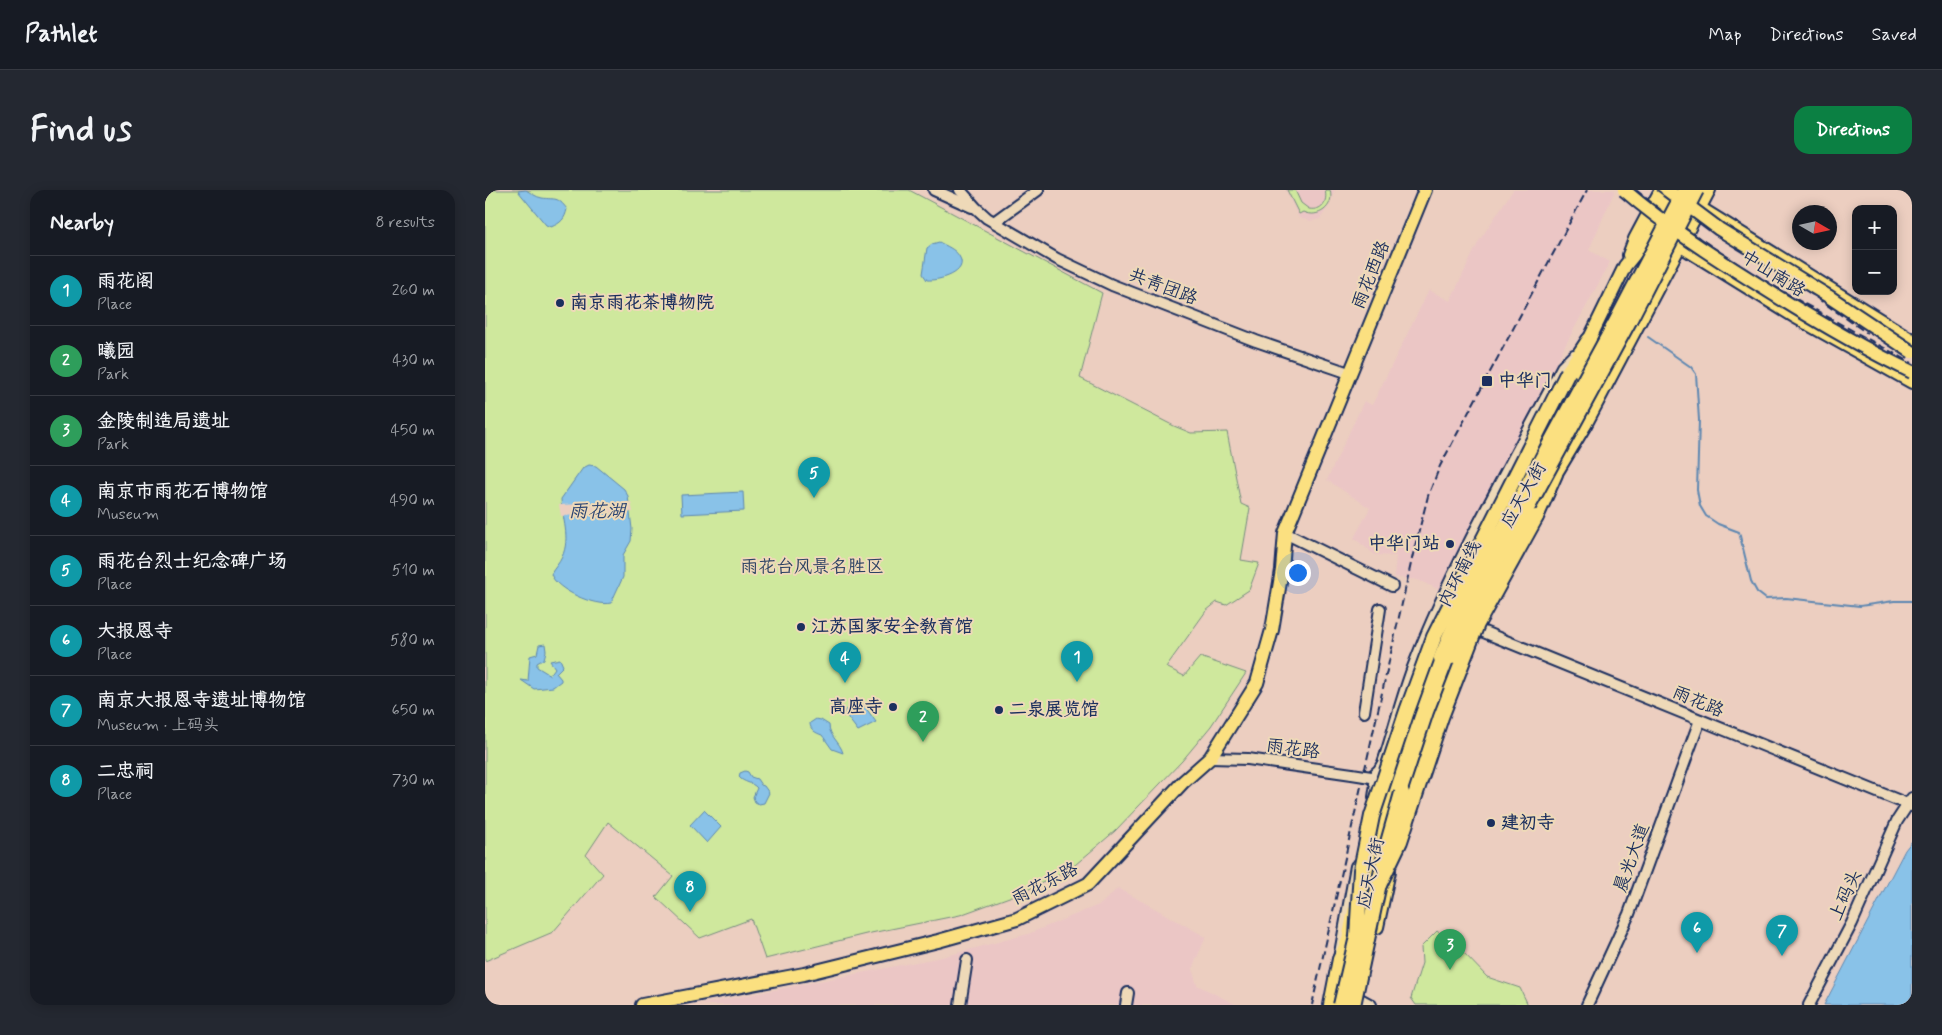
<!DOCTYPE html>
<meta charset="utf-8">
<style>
body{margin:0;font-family:Mynerve,"LXGW WenKai TC",sans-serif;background:#242831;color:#f1f3f6}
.controls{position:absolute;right:15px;top:15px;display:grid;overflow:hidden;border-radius:10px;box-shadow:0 2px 12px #0003}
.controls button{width:45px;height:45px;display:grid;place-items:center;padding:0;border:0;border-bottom:1px solid #363941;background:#171b24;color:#f1f3f6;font:25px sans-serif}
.compass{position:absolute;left:1307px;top:15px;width:45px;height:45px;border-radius:50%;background:#171b24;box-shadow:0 2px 12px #0003;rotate:99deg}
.you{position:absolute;left:812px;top:382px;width:18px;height:18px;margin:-12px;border:4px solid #fff;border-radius:50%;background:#1a73e8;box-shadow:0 0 0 8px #1a73e833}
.badge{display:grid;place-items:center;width:32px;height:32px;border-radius:50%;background:#0b8043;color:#fff;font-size:16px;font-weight:700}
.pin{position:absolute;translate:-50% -41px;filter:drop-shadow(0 1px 2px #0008)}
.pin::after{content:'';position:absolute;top:26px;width:18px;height:15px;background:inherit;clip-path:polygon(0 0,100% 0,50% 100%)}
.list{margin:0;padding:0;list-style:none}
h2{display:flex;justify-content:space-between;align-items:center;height:65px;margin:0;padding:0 20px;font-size:21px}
h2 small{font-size:16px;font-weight:400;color:#9ea1a6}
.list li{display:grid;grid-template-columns:32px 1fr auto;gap:15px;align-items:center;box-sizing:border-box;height:70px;padding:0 20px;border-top:1px solid #363941}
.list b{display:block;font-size:19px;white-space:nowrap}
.list p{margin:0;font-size:16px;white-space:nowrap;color:#9ea1a6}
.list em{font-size:16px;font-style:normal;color:#9ea1a6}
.map{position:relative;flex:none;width:1427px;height:815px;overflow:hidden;border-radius:15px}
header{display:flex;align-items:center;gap:30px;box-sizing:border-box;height:70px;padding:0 25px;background:#171b24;border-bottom:1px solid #363941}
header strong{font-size:24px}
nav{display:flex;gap:28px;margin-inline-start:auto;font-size:18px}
.intro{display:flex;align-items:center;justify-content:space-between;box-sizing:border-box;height:120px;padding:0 30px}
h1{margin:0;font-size:35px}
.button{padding:12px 22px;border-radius:15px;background:#0b8043;color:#fff;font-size:18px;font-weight:700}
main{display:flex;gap:30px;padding:0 30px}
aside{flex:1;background:#171b24;border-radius:15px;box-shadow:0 2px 12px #0003}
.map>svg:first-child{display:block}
.built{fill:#ebc6c5}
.green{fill:#cfe89d;stroke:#758c7e}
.water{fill:#89c2e8;stroke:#5d87b1}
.pier{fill:#eccec0}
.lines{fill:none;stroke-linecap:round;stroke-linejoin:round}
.stream{stroke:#5d87b1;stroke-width:2}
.minor-casing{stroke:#1b2f5e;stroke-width:14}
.major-casing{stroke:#1b2f5e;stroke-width:16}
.highway-casing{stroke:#1b2f5e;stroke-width:18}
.minor{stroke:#eed9b8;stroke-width:10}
.major{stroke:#fbe080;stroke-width:12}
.highway{stroke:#fbe080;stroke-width:14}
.rail{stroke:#1b2f5e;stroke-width:2;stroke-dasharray:8 4;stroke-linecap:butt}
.minor-bridge-casing{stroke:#1b2f5e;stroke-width:14;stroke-linecap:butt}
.major-bridge-casing{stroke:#1b2f5e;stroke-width:16;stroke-linecap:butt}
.highway-bridge-casing{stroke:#1b2f5e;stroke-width:18;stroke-linecap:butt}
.minor-bridge{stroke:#eed9b8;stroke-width:10}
.major-bridge{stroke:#fbe080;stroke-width:12}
.highway-bridge{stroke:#fbe080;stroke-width:14}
.poi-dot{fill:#1b2f5e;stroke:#eed9b8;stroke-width:2}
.labels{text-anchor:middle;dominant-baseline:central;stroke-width:4;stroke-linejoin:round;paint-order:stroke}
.street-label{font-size:18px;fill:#1b2f5e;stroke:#eed9b8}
.poi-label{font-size:18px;font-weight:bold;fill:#1b2f5e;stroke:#eed9b8;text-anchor:start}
.park-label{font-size:18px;fill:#2d4264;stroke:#eed9b8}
.water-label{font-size:19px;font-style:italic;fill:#2c4573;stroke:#eed9b8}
</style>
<header>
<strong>Pathlet</strong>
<nav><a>Map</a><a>Directions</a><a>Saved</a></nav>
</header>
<div class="intro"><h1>Find us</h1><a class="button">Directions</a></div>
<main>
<aside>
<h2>Nearby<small>8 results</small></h2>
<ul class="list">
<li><span class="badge" style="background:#0f9aa8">1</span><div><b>雨花阁</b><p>Place</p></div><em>260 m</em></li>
<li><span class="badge" style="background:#2e9e5b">2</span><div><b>曦园</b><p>Park</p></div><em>430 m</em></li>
<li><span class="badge" style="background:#2e9e5b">3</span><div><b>金陵制造局遗址</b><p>Park</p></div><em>450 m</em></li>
<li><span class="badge" style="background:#0f9aa8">4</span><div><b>南京市雨花石博物馆</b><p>Museum</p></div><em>490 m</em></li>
<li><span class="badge" style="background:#0f9aa8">5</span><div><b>雨花台烈士纪念碑广场</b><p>Place</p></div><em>510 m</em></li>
<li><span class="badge" style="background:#0f9aa8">6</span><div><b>大报恩寺</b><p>Place</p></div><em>580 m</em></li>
<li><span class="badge" style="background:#0f9aa8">7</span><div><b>南京大报恩寺遗址博物馆</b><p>Museum · 上码头</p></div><em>650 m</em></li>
<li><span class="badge" style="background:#0f9aa8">8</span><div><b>二忠祠</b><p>Place</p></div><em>730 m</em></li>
</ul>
</aside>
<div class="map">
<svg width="1427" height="815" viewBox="0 0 1427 815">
<rect width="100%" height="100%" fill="#eccec0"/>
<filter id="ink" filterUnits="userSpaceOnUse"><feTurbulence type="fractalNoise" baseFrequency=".02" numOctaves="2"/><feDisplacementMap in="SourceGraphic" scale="10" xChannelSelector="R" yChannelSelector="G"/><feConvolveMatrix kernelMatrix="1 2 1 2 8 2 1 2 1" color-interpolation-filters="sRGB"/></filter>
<g filter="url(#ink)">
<g class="built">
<path d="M 801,0 L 850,0 L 842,19 L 835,29 L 825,31 L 814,28 Z"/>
<path d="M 1028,0 L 1130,0 L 1104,60 L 1125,72 L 1059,195 L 957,401 L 933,390 L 909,387 L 911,366 L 890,365 L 869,348 L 885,318 L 842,290 L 879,211 L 887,215 L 944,100 L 965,111 L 994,51 Z"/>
<path d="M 633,698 L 721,747 L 707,779 L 712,795 L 752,815 L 213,815 L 457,767 L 543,744 L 616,714 Z"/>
</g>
<g class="green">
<path d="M 0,0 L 424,0 L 617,103 L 595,188 L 689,236 L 706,243 L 742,242 L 756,314 L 765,318 L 756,370 L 774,373 L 764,400 L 741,415 L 732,412 L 721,421 L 681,477 L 699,486 L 715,467 L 761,483 L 726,536 L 697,571 L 630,641 L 584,680 L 538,702 L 475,725 L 381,744 L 280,769 L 266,729 L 215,748 L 171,707 L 188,686 L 123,632 L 101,665 L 118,684 L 68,742 L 0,771 Z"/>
<path d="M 802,0 L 810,0 L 816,13 L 824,19 C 837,21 843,12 840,0 L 845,0 C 850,17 833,29 818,22 L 814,24 Z"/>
<path d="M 952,741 L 978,762 L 1002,787 L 1035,798 L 1043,815 L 931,815 L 926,808 L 937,773 L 936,757 Z"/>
</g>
<g class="water">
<path d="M 41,0 C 46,3 51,7 57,8 C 71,10 72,6 82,19 C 80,29 76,33 66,37 L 61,35 L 33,1 Z"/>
<path d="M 454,52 C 461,56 470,59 474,66 C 485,83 453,91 442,90 L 438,84 L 442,58 L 447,54 Z"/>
<path d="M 104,275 L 111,276 L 139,299 L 143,306 L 147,339 L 146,351 L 138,365 L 138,387 L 126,413 C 110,417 71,400 66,384 C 69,378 74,374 77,367 C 86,347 77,329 76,309 L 98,278 Z"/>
<path d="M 258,302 L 259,321 L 197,324 L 196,305 Z"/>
<path d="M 60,454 L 61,461 L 59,469 L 52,473 L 52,477 L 65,485 L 70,478 L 65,471 L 75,469 L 78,476 L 71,483 L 76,489 L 76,491 L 68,497 L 49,499 L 36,490 L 43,491 L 45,466 L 52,464 L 54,455 Z"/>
<path d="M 378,514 L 391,532 L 373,541 L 360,524 L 360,520 L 370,515 L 372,518 Z"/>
<path d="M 331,529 L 336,530 L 344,535 C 344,546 355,552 358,563 L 347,559 L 337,545 C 331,543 325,540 325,533 Z"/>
<path d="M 260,581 L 263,582 L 266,587 L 272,589 L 276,595 L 279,596 L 284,603 L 279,613 L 274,614 L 270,612 L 268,607 L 272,598 C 267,592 259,593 254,587 L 255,583 Z"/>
<path d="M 219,620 L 236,637 L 222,653 L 205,635 Z"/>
<path d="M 1427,651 L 1427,805 L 1422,815 L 1339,815 L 1420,660 Z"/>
</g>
<path class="pier" d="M 146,312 L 148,322 L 76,326 L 74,315 Z"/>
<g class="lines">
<path class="stream" d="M 1163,147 L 1206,177 L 1211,184 L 1214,230 L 1212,300 L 1215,316 L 1221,326 L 1233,334 L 1254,342 L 1266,391 L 1272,402 L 1281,409 L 1301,408 L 1375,416 L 1409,411 L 1427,411"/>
<g class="minor-casing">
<g id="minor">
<path d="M 449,0 L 487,17"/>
<path d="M 475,0 L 491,18 L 502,28 L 572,69 L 627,95 L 771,151 L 864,183"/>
<path d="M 509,32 L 553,0"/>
<path d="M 800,343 L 907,396"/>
<path d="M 984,436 L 1427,616"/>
<path d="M 879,522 L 895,419"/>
<path d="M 725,568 L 763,569 L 867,584"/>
<path d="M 889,607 L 891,594 L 886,587 L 894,580 L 898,573 C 909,540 917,505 930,472 C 970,370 1026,274 1077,177 L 1089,165"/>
<path d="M 855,763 L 871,676"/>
<path d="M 875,809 L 886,815"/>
<path d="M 475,815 L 482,770"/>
<path d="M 641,815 L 643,803"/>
<path d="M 1102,815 L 1144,724 L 1215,530"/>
<path d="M 1324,815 L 1367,733 L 1412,631 L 1427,608"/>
</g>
</g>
<g class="major-casing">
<g id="major">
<path d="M 1215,18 L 1427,150"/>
<path d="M 1196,56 L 1309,126 L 1427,192"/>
<path d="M 1144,65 L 1150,49 L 1176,0"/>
<path d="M 1065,293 L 1100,235 L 1224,0"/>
<path d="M 1013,336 L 1091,186 L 1104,150 L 1140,76 L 1165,45 L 1188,0"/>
<path d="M 892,737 L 904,681"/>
<path d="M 157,815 L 319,784 L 453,751 L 532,729 L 603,694 L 698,592 L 725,568 L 772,493 L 787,440 L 797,380 L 800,343 L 940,0"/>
<path d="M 845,815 L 854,769 L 863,750 L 869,721"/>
</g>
</g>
<g class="highway-casing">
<g id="highway">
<path d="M 1083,182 L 1104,150"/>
<path d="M 1051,327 L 1070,284"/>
<path d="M 917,603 L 967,467"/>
<path d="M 882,701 L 900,624 L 936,516 L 956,468"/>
</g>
</g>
<use href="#minor" class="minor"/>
<use href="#major" class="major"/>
<use href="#highway" class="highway"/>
<g class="rail">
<path d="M 1151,0 C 1233,69 1333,122 1427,173"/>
<path d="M 1172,0 L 1222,37 L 1312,94 L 1382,143"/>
<path d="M 827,815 L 929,360 L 943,306 L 955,276 L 1102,0"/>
</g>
<g class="minor-bridge-casing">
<path id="minor-bridge" d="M 867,584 L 886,587"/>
</g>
<g class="major-bridge-casing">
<g id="major-bridge">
<path d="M 1139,0 C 1182,37 1229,67 1277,97 C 1326,128 1375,157 1427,182"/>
<path d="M 1182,0 L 1234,39 L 1343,106 L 1427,162"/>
</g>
</g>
<g class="highway-bridge-casing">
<g id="highway-bridge">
<path d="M 967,467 L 995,405 L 1144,131 L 1211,0"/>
<path d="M 956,468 L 974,425 L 996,381 L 1131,132 L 1200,0"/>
<path d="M 894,695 L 915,651 L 956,527 L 992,434 L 1051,327"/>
<path d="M 872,747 L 876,680 L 887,626 L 922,521 L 949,447 L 1083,182"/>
<path d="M 856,815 L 874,738"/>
<path d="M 868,815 L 902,656 L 917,603"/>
</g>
</g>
<use href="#minor-bridge" class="minor-bridge"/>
<use href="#major-bridge" class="major-bridge"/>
<use href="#highway-bridge" class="highway-bridge"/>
</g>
</g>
<g class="poi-dot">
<circle cx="75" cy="113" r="5"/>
<rect x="996" y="185" width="12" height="12" rx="2.5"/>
<circle cx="965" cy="354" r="5"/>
<circle cx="316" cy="437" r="5"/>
<circle cx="408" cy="517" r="5"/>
<circle cx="514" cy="520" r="5"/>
<circle cx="1006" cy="633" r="5"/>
</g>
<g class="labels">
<g class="street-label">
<text transform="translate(1288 84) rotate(32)">中山南路</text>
<text transform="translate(886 85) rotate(-68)">雨花西路</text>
<text transform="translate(678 97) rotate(21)">共青团路</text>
<text transform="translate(1039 305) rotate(-60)">应天大街</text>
<text transform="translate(975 384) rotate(-63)">内环南线</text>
<text transform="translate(1213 512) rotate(23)">雨花路</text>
<text transform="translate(808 559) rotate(8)">雨花路</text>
<text transform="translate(1147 668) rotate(-70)">晨光大道</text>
<text transform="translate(886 683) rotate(-78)">应天大街</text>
<text transform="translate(560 694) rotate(-27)">雨花东路</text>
<text transform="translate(1361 705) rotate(-66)">上码头</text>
</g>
<g class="poi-label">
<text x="85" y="113">南京雨花茶博物院</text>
<text x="1013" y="191">中华门</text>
<text x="955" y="354" text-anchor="end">中华门站</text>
<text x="326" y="437">江苏国家安全教育馆</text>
<text x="398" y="517" text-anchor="end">高座寺</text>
<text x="524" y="520">二泉展览馆</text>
<text x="1016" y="633">建初寺</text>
</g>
<g class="park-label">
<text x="327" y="377">雨花台风景名胜区</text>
</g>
<g class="water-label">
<text x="112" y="321">雨花湖</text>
</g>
</g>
</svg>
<div class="controls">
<button>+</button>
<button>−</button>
</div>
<svg class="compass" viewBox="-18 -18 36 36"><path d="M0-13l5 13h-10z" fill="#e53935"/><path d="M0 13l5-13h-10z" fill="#9ea1a6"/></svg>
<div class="you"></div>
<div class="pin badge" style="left:592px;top:492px;background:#0f9aa8">1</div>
<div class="pin badge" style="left:438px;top:552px;background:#2e9e5b">2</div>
<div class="pin badge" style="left:965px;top:780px;background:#2e9e5b">3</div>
<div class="pin badge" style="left:360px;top:493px;background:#0f9aa8">4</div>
<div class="pin badge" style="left:329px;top:308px;background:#0f9aa8">5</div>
<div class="pin badge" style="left:1212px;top:763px;background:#0f9aa8">6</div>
<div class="pin badge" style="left:1297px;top:766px;background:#0f9aa8">7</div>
<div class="pin badge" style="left:205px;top:722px;background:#0f9aa8">8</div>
</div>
</main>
